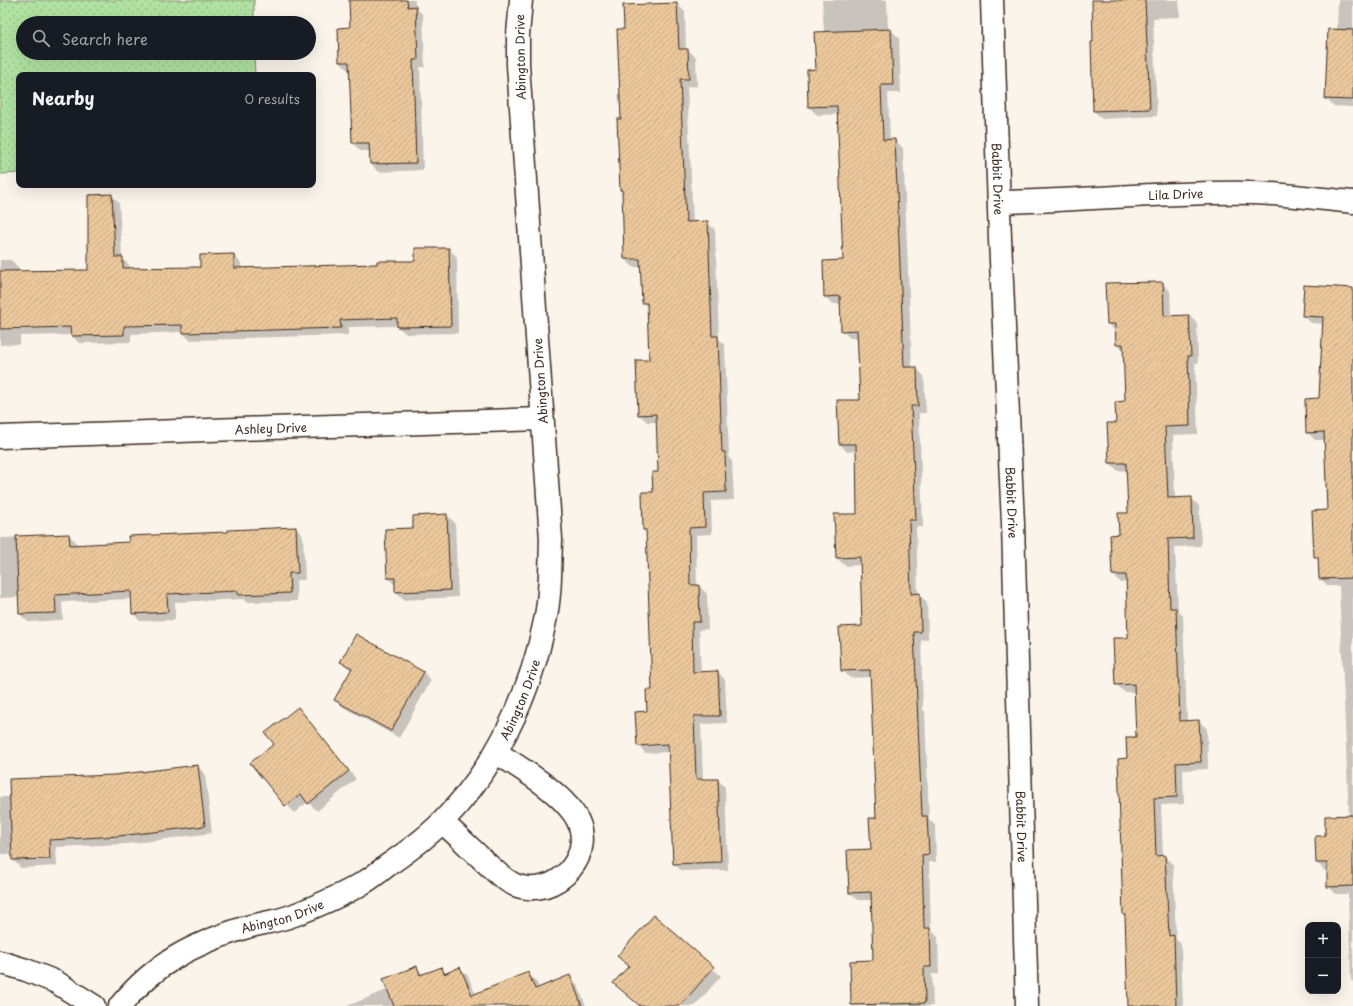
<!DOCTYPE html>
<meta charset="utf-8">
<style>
body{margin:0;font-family:"Playpen Sans",sans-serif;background:#242831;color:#f1f3f6}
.controls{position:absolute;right:12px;bottom:12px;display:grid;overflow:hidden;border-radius:8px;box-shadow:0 4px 16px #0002}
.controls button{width:36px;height:36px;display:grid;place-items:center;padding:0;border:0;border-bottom:1px solid #363941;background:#171b24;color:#f1f3f6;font:20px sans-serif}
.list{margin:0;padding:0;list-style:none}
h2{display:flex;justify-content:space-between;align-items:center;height:52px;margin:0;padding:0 16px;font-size:17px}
h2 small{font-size:13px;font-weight:400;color:#9ea1a6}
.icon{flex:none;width:22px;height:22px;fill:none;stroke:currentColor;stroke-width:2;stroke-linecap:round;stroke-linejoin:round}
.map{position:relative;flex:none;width:1353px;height:1006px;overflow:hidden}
.search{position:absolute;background:#171b24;box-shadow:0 4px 16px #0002;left:16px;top:16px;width:300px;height:44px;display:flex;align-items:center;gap:10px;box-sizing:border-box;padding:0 14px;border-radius:22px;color:#9ea1a6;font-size:15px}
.panel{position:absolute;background:#171b24;box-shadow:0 4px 16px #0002;left:16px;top:72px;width:300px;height:116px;border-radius:8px}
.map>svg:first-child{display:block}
.grass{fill:url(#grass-dots);stroke:#768660}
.shadow{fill:#0003}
.building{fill:url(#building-hatch);stroke:#3b2a1e}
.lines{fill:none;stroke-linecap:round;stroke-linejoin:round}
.minor-casing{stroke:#3b2a1e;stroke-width:25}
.minor{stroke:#fff;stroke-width:22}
.labels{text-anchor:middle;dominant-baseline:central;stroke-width:3;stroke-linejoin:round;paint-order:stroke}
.street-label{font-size:12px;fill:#3b2a1e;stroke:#fff}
</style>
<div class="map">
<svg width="1353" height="1006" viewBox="0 0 1353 1006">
<defs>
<pattern id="grass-dots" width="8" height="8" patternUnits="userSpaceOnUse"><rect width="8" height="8" fill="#b1e2a2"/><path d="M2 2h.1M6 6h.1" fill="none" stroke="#99c28b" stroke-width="1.8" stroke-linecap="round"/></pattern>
<pattern id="building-hatch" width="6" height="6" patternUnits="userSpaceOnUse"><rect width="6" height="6" fill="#ebc89c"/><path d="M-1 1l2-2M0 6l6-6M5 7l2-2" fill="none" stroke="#caac86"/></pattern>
</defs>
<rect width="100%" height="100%" fill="#fbf4eb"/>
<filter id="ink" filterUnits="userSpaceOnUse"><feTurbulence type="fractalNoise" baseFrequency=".025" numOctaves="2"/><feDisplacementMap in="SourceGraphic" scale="8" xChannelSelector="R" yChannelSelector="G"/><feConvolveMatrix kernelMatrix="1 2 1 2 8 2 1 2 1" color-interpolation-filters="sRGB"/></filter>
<g filter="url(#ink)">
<path class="grass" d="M 0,0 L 254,0 L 254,23 L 23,23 L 23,53 L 254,53 L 255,75 L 19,75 L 19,173 L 0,174 Z"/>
<g class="shadow">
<path d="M 350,0 L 415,0 L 415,7 L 423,15 L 425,67 L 420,67 L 423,170 L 378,172 L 371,164 L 370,151 L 360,151 L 353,143 L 350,70 L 348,70 L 340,62 L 351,28 Z"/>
<path d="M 822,0 L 887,0 L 888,30 L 891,30 L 899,38 L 901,93 L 888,93 L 890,140 L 895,140 L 903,148 L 912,368 L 916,368 L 924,376 L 926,413 L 919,413 L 923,527 L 916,527 L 918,594 L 927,602 L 928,639 L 921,640 L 923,710 L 925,711 L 929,819 L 935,825 L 936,862 L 929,862 L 931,930 L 938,937 L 939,974 L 932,974 L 933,1006 L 853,1006 L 852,1005 L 851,962 L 874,961 L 872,900 L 858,900 L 850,893 L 872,850 L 877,819 L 871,677 L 850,678 L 842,670 L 863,627 L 861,565 L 845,566 L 837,558 L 858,515 L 857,451 L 847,452 L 840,444 L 861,401 L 859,338 L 850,338 L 842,331 L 841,304 L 833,304 L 825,297 L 844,261 L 839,114 L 817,115 L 809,107 L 808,71 L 817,70 L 824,32 Z"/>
<path d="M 1093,0 L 1179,0 L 1180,17 L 1153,18 L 1157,116 L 1102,119 L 1094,111 Z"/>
<path d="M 1338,0 L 1353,0 L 1353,107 L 1334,106 L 1326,99 L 1337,30 Z"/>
<path d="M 677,4 L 685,12 L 686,50 L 688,50 L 696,57 L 697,86 L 687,87 L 693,222 L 707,222 L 715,230 L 719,339 L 725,345 L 729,458 L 732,461 L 734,500 L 711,501 L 712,534 L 696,535 L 697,586 L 699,586 L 707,594 L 708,629 L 699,630 L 701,673 L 718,672 L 725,680 L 727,723 L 701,724 L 703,780 L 718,780 L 725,787 L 728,870 L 682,871 L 674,864 L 670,752 L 645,753 L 638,745 L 653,691 L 647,532 L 644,529 L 660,473 L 657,422 L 647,422 L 639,414 L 650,361 L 648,308 L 643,302 L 641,267 L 633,267 L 625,259 L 623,192 L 621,190 L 622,120 L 625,29 Z"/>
<path d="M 112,195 L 119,203 L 122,258 L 130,266 L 130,269 L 201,268 L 234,255 L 241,263 L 242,269 L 378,265 L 416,262 L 416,249 L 449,249 L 457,257 L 458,333 L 406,334 L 397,326 L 348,327 L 348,335 L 243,338 L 243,339 L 190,340 L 182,332 L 131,334 L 131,342 L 79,343 L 71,335 L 20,336 L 20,344 L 0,345 L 0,260 L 11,260 L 19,268 L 19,272 L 89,271 Z"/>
<path d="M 1162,283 L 1170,291 L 1171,316 L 1189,316 L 1197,323 L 1198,363 L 1195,363 L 1198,434 L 1173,435 L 1175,498 L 1191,498 L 1199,506 L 1201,546 L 1175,547 L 1178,611 L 1183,616 L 1187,722 L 1199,721 L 1207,729 L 1208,769 L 1183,770 L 1184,804 L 1161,805 L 1163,857 L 1165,856 L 1173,864 L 1176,939 L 1181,944 L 1183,1006 L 1129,1006 L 1126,917 L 1124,915 L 1128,759 L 1137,738 L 1135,692 L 1124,692 L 1116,684 L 1129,639 L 1127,582 L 1121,583 L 1113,575 L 1120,535 L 1129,514 L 1128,470 L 1118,471 L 1110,463 L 1108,424 L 1117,424 L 1126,402 L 1125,352 L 1117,344 L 1115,331 L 1108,324 Z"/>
<path d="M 1353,289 L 1353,982 L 1351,980 L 1348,894 L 1336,894 L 1328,886 L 1328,871 L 1325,871 L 1317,863 L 1326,837 L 1349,817 L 1339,586 L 1328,586 L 1320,578 L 1319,561 L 1315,557 L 1328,511 L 1325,440 L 1315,440 L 1307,432 L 1320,399 L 1324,324 L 1311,323 L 1303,315 Z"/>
<path d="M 447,515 L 455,523 L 458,597 L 404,600 L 396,592 L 396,586 L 388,578 L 415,529 Z"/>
<path d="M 296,528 L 303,536 L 305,580 L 296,580 L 297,601 L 247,602 L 244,599 L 175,602 L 175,620 L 140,621 L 133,613 L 132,599 L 62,602 L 63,620 L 28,622 L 20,614 L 20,597 L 0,598 L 0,538 L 69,535 L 77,543 L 77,546 L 130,543 L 229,532 Z"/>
<path d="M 341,661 L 423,672 L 431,680 L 399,738 L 343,707 L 335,700 L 351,670 Z"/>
<path d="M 305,716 L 356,779 L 317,811 L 308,802 L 294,813 L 252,763 L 276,744 Z"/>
<path d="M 197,766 L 205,774 L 212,833 L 127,844 L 56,847 L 57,866 L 21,868 L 13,860 L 13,854 L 0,854 L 0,797 L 10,797 L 114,776 Z"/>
<path d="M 654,916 L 721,976 L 695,1006 L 640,1006 L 623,991 L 629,966 Z"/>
<path d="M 416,967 L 424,975 L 441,968 L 447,974 L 460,968 L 468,976 L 476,995 L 528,973 L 536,981 L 539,988 L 569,976 L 577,984 L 586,1006 L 347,1006 L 389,989 Z"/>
</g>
<g class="building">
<path d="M 349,0 L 407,0 L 408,7 L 416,6 L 418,60 L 413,60 L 416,163 L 370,164 L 369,143 L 352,143 L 349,62 L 339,62 L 338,28 L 350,27 Z"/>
<path d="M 1092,0 L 1145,0 L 1150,109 L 1093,111 L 1091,42 L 1093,42 Z"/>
<path d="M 677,3 L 679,49 L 688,49 L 689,79 L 680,79 L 686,222 L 708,221 L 712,336 L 718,336 L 722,452 L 725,452 L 726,492 L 704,493 L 705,527 L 689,528 L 690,585 L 699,585 L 700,622 L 692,622 L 693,672 L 718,671 L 720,716 L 694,716 L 696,779 L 718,779 L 721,862 L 673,864 L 668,744 L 637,746 L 635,712 L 647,711 L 646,690 L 652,690 L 646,530 L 643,530 L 642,492 L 653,492 L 652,472 L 658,472 L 656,414 L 638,415 L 636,360 L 649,360 L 647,303 L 642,303 L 640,259 L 624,259 L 622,190 L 620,190 L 617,119 L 621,119 L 617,29 L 624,29 L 623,5 Z"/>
<path d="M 891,29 L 893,85 L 881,85 L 883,140 L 895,139 L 904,367 L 917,367 L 918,406 L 911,406 L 916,520 L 909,520 L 911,594 L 920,593 L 921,632 L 914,632 L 922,816 L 927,816 L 929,854 L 922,855 L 924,928 L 930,928 L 931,967 L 924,967 L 925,1003 L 851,1005 L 850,961 L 873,960 L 871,892 L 849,893 L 847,850 L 871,849 L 869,818 L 876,818 L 870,670 L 841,671 L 839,627 L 862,626 L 860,557 L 836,558 L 834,514 L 857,514 L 856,444 L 839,444 L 837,400 L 860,400 L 857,330 L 841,331 L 840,296 L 824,297 L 823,261 L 843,260 L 837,106 L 808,107 L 807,70 L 816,69 L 814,32 Z"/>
<path d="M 1328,29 L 1353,30 L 1353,100 L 1325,99 Z"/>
<path d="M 112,194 L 115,257 L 123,257 L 123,268 L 200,267 L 200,255 L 234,254 L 234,268 L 377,264 L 377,261 L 415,261 L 415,248 L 449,248 L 451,326 L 397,327 L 397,318 L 340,320 L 341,328 L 235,331 L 235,332 L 182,333 L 182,325 L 124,326 L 124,335 L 71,336 L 70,327 L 0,329 L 0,271 L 88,270 L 88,195 Z"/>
<path d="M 1163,282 L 1164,316 L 1189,315 L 1191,356 L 1188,356 L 1190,426 L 1165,427 L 1168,498 L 1192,497 L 1193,538 L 1168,539 L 1170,608 L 1176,608 L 1180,721 L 1199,720 L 1201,762 L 1176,763 L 1177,797 L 1154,798 L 1156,856 L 1165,855 L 1169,936 L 1174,935 L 1176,1006 L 1128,1006 L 1125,915 L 1123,915 L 1118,759 L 1127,758 L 1126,737 L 1136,737 L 1134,684 L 1115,685 L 1113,638 L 1128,638 L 1126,575 L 1112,575 L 1110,535 L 1119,534 L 1118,513 L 1128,513 L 1126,463 L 1109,463 L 1107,423 L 1116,423 L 1115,402 L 1125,401 L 1123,344 L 1116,345 L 1115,324 L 1107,324 L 1105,283 Z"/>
<path d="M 1304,285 L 1353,288 L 1353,578 L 1319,579 L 1318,557 L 1314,557 L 1312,511 L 1327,510 L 1324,432 L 1306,433 L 1305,399 L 1319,398 L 1323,317 L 1302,316 Z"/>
<path d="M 447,514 L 450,590 L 395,592 L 395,578 L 387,578 L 385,529 L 413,528 L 413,516 Z"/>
<path d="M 296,527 L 298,573 L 289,573 L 290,593 L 238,595 L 238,591 L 167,594 L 168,612 L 132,614 L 131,591 L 55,595 L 56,613 L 19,614 L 16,536 L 69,534 L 70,545 L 129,542 L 128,536 L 228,532 L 228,530 Z"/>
<path d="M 356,634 L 424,672 L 391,731 L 334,700 L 352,668 L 340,662 Z"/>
<path d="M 298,707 L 349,771 L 308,804 L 301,794 L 285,806 L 250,763 L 274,744 L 265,733 Z"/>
<path d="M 198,765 L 205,826 L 119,836 L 49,840 L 50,859 L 12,860 L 9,779 L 114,775 Z"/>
<path d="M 1353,815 L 1353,886 L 1327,887 L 1327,863 L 1316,863 L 1315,836 L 1325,836 L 1325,816 Z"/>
<path d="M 654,915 L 714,967 L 680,1006 L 640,1006 L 613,983 L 629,966 L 617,956 Z"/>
<path d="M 417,966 L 420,975 L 442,967 L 444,974 L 460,967 L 472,995 L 528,972 L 535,989 L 570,975 L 582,1006 L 394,1006 L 383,979 Z"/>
</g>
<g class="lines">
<g class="minor-casing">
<g id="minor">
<path id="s1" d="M 992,0 L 1000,239 L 1013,524 L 1027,1006"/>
<path id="s2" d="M 999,202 C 1084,201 1169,191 1253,193 C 1286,194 1320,199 1353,202"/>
<path id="s3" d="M 0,437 L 542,419"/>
<path d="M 442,822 C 456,834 469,847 482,859 C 493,869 502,879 515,885 C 557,901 600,852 574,814 C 557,789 522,770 496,752"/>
<path d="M 0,962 L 26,970 L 56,982 L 94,1006"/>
<path id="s4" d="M 120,1006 C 156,962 193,944 247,927 C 262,923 279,921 294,915 C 317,906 341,896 363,883 C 372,878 380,871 388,865 C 407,852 426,838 442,822 C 496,767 530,696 545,621 C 551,594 550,566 551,539 L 518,65 L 518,35 L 521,0"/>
</g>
</g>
<use href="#minor" class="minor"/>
</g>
</g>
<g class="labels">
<g class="street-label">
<text transform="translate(520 57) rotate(-91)">Abington Drive</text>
<text stroke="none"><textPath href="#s1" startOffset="179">Babbit Drive</textPath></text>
<text stroke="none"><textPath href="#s2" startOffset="177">Lila Drive</textPath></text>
<text transform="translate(540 381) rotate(-94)">Abington Drive</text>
<text stroke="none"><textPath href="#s3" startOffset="271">Ashley Drive</textPath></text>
<text stroke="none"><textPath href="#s1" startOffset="503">Babbit Drive</textPath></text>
<text stroke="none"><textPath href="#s4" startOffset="523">Abington Drive</textPath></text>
<text stroke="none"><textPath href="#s1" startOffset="827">Babbit Drive</textPath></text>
<text stroke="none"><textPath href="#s4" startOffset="189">Abington Drive</textPath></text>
</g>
</g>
</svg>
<div class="controls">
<button>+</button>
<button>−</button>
</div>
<div class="search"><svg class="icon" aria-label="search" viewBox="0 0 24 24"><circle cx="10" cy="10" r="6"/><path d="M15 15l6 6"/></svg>Search here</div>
<section class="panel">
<h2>Nearby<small>0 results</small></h2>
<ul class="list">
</ul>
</section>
</div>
